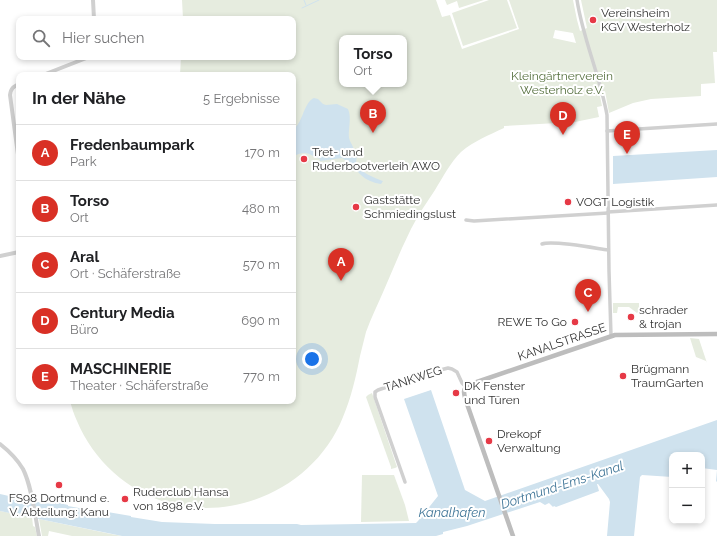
<!DOCTYPE html>
<html lang="de">
<meta charset="utf-8">
<style>
body{margin:0;font-family:Raleway,sans-serif;background:#f6f6f6;color:#202124}
.controls{position:absolute;right:12px;bottom:12px;display:grid;overflow:hidden;border-radius:8px;box-shadow:0 2px 6px #0003}
.controls button{width:36px;height:36px;display:grid;place-items:center;padding:0;border:0;border-bottom:1px solid #e0e0e0;background:#fff;color:#202124;font:20px sans-serif}
.you{position:absolute;left:312px;top:359px;width:14px;height:14px;margin:-10px;border:3px solid #fff;border-radius:50%;background:#1a73e8;box-shadow:0 0 0 6px #1a73e833}
.badge{display:grid;place-items:center;width:26px;height:26px;border-radius:50%;background:#d93025;color:#fff;font-size:13px;font-weight:700}
.pin{position:absolute;translate:-50% -33px;filter:drop-shadow(0 1px 2px #0008)}
.pin::after{content:'';position:absolute;top:21px;width:14px;height:12px;background:inherit;clip-path:polygon(0 0,100% 0,50% 100%)}
.popup{position:absolute;left:339px;top:35px;width:68px;height:52px;box-sizing:border-box;display:grid;place-content:center;border-radius:8px;background:#fff;filter:drop-shadow(0 1px 3px #0005);font-size:13px;white-space:nowrap;color:#757577}
.popup b{font-size:15px;color:#202124}
.popup::after{content:'';position:absolute;left:50%;top:100%;margin-left:-8px;border:8px solid transparent;border-top-color:#fff}
.list{margin:0;padding:0;list-style:none}
h2{display:flex;justify-content:space-between;align-items:center;height:52px;margin:0;padding:0 16px;font-size:17px}
h2 small{font-size:13px;font-weight:400;color:#757577}
.list li{display:grid;grid-template-columns:26px 1fr auto;gap:12px;align-items:center;box-sizing:border-box;height:56px;padding:0 16px;border-top:1px solid #e0e0e0}
.list b{display:block;font-size:15px;white-space:nowrap}
.list p{margin:0;font-size:13px;white-space:nowrap;color:#757577}
.list em{font-size:13px;font-style:normal;color:#757577}
.icon{flex:none;width:22px;height:22px;fill:none;stroke:currentColor;stroke-width:2;stroke-linecap:round;stroke-linejoin:round}
.map{position:relative;flex:none;width:717px;height:536px;overflow:hidden}
.search{position:absolute;background:#fff;box-shadow:0 2px 6px #0003;left:16px;top:16px;width:280px;height:44px;display:flex;align-items:center;gap:10px;box-sizing:border-box;padding:0 14px;border-radius:8px;color:#757577;font-size:15px}
.panel{position:absolute;background:#fff;box-shadow:0 2px 6px #0003;left:16px;top:72px;width:280px;height:332px;border-radius:8px}
.map>svg:first-child{display:block}
.green{fill:#e6ecdf;fill-rule:evenodd}
.water{fill:#cfe2ee}
.lines{fill:none;stroke-linecap:round;stroke-linejoin:round}
.stream{stroke:#cfe2ee;stroke-width:1}
.minor{stroke:#d0d0d0;stroke-width:3.5}
.tertiary{stroke:#d0d0d0;stroke-width:4}
.secondary{stroke:#bdbdbd;stroke-width:4.5}
.poi-dot{fill:#e63946;stroke:#fff;stroke-width:1.5}
.labels{text-anchor:middle;dominant-baseline:central;stroke-width:4;stroke-linejoin:round;paint-order:stroke}
.poi-label{font-size:12px;fill:#333;stroke:#fff;text-anchor:start}
.park-label{font-size:12px;fill:#56703f;stroke:#fff}
.street-label{font-size:12px;fill:#333;stroke:#fff}
.water-label{font-size:13px;font-style:italic;fill:#3f7597;stroke:#fff}
</style>
<div class="map">
<svg width="717" height="536" viewBox="0 0 717 536">
<rect width="100%" height="100%" fill="#fff"/>
<g class="green">
<path d="M 182,0 L 436,0 L 442,17 L 450,15 L 462,49 L 519,29 L 509,0 L 573,0 L 577,20 L 580,31 L 587,28 L 581,0 L 717,0 L 717,52 L 713,52 L 715,83 L 701,84 L 701,96 L 651,99 L 633,103 L 609,113 L 605,91 L 600,96 L 602,106 L 597,107 L 599,117 L 575,122 L 504,126 L 504,128 C 489,135 474,141 461,152 C 450,163 443,177 435,190 C 427,202 418,215 411,229 C 408,235 405,242 402,248 C 396,262 390,276 384,290 C 378,304 371,318 366,332 C 364,340 362,348 360,356 C 356,377 351,398 343,417 C 316,485 238,522 169,503 C 128,492 93,460 77,421 C 74,415 72,408 70,401 L 293,401 L 293,75 L 180,75 L 181,57 L 293,57 L 293,19 L 183,19 ZM 555,30 L 573,33 L 576,43 L 553,38 ZM 342,38 L 404,38 L 404,84 L 342,84 Z"/>
<path d="M 445,0 L 484,0 L 459,8 L 457,1 L 447,5 Z"/>
<path d="M 489,0 L 507,0 L 517,28 L 463,46 L 452,13 Z"/>
<path d="M 613,303 L 639,303 L 639,313 L 637,313 L 629,307 L 618,307 L 617,313 L 613,313 Z"/>
<path d="M 690,338 L 699,339 L 707,363 L 706,361 L 696,357 Z"/>
<path d="M 372,393 L 397,467 L 395,468 L 391,469 L 391,467 L 366,397 L 368,395 Z"/>
<path d="M 362,475 L 394,475 L 405,505 L 409,521 L 361,522 Z"/>
<path d="M 0,511 L 32,517 L 33,526 L 35,527 L 37,536 L 0,536 Z"/>
<path d="M 39,519 L 111,534 L 122,536 L 72,536 L 49,531 L 48,536 L 42,536 Z"/>
</g>
<g class="water">
<path d="M 314,98 L 318,99 L 323,104 L 326,105 L 337,104 L 348,109 C 352,118 348,128 349,138 C 350,142 352,144 353,147 C 354,150 354,153 357,156 C 357,156 356,162 356,163 C 358,172 375,178 383,181 L 381,184 C 374,183 366,180 361,175 C 355,169 350,162 342,158 L 320,161 L 320,159 C 307,154 308,150 293,156 L 293,129 C 303,124 303,103 314,98 Z"/>
<path d="M 717,150 L 717,177 L 613,184 L 613,156 Z"/>
<path d="M 431,390 L 465,490 L 485,501 L 717,420 L 717,482 L 716,481 L 717,470 L 702,468 L 702,455 L 672,455 L 672,477 L 642,475 L 640,477 L 634,536 L 607,536 L 610,502 L 609,499 L 598,484 L 597,484 L 599,491 L 556,507 L 554,506 L 553,507 L 549,503 L 545,505 L 540,502 L 467,526 L 443,532 L 443,534 L 436,536 L 122,536 L 0,511 L 0,494 C 18,498 37,503 55,504 L 55,502 L 68,505 L 68,506 L 90,510 L 90,509 L 131,516 L 131,517 L 162,522 L 215,524 L 297,524 L 301,525 L 416,523 L 418,521 L 438,496 L 404,399 Z"/>
</g>
<g class="lines">
<g class="stream">
<path d="M 304,0 L 306,5"/>
<path d="M 302,8 L 319,0"/>
</g>
<g class="minor">
<path d="M 577,0 C 583,39 600,76 607,115 L 609,271 L 611,336"/>
<path d="M 607,131 L 717,124"/>
<path d="M 608,212 L 717,205"/>
<path d="M 466,220 L 474,221 L 608,213"/>
<path d="M 542,244 C 553,240 594,248 608,250"/>
<path d="M 405,482 L 375,397 L 375,392 L 378,390 L 425,374 L 448,368 L 452,369 L 457,372 L 462,383 L 466,387"/>
</g>
<g class="tertiary">
<path d="M 93,0 L 94,19"/>
<path d="M 43,75 L 89,57"/>
<path d="M 19,84 C 13,87 11,88 10,95 L 19,162"/>
<path d="M 0,256 L 19,252"/>
<path d="M 0,444 C 9,451 17,459 23,469 C 32,487 35,516 39,536"/>
</g>
<path class="secondary" d="M 513,536 L 466,401 C 464,394 462,390 468,385 L 615,335 L 717,334"/>
</g>
<g class="poi-dot">
<circle cx="593" cy="20" r="4"/>
<circle cx="304" cy="159" r="4"/>
<circle cx="568" cy="202" r="4"/>
<circle cx="356" cy="207" r="4"/>
<circle cx="631" cy="317" r="4"/>
<circle cx="575" cy="322" r="4"/>
<circle cx="623" cy="376" r="4"/>
<circle cx="456" cy="393" r="4"/>
<circle cx="489" cy="441" r="4"/>
<circle cx="59" cy="485" r="4"/>
<circle cx="125" cy="499" r="4"/>
</g>
<g class="labels">
<g class="poi-label">
<text x="601" y="13">Vereinsheim<tspan x="601" dy="14">KGV Westerholz</tspan></text>
<text x="312" y="152">Tret- und<tspan x="312" dy="14">Ruderbootverleih AWO</tspan></text>
<text x="364" y="200">Gaststätte<tspan x="364" dy="14">Schmiedingslust</tspan></text>
<text x="576" y="202">VOGT Logistik</text>
<text x="639" y="310">schrader<tspan x="639" dy="14">&amp; trojan</tspan></text>
<text x="567" y="322" text-anchor="end">REWE To Go</text>
<text x="631" y="369">Brügmann<tspan x="631" dy="14">TraumGarten</tspan></text>
<text x="464" y="386">DK Fenster<tspan x="464" dy="14">und Türen</tspan></text>
<text x="497" y="434">Drekopf<tspan x="497" dy="14">Verwaltung</tspan></text>
<text x="133" y="492">Ruderclub Hansa<tspan x="133" dy="14">von 1898 e.V.</tspan></text>
<text x="59" y="498" text-anchor="middle">FS98 Dortmund e.<tspan x="59" dy="14">V. Abteilung: Kanu</tspan></text>
</g>
<g class="park-label">
<text x="562" y="76">Kleingärtnerverein<tspan x="562" dy="14">Westerholz e.V.</tspan></text>
</g>
<g class="street-label">
<text transform="translate(562 342) rotate(-19)">KANALSTRASSE</text>
<text transform="translate(413 379) rotate(-18)">TANKWEG</text>
</g>
<g class="water-label">
<text transform="translate(562 485) rotate(-18)">Dortmund-Ems-Kanal</text>
<text x="452" y="512">Kanalhafen</text>
</g>
</g>
</svg>
<div class="controls">
<button>+</button>
<button>−</button>
</div>
<div class="you"></div>
<div class="pin badge" style="left:341px;top:281px">A</div>
<div class="pin badge" style="left:373px;top:133px">B</div>
<div class="popup"><b>Torso</b>Ort</div>
<div class="pin badge" style="left:588px;top:312px">C</div>
<div class="pin badge" style="left:563px;top:135px">D</div>
<div class="pin badge" style="left:627px;top:154px">E</div>
<div class="search"><svg class="icon" aria-label="search" viewBox="0 0 24 24"><circle cx="10" cy="10" r="6"/><path d="M15 15l6 6"/></svg>Hier suchen</div>
<section class="panel">
<h2>In der Nähe<small>5 Ergebnisse</small></h2>
<ul class="list">
<li><span class="badge">A</span><div><b>Fredenbaumpark</b><p>Park</p></div><em>170 m</em></li>
<li><span class="badge">B</span><div><b>Torso</b><p>Ort</p></div><em>480 m</em></li>
<li><span class="badge">C</span><div><b>Aral</b><p>Ort · Schäferstraße</p></div><em>570 m</em></li>
<li><span class="badge">D</span><div><b>Century Media</b><p>Büro</p></div><em>690 m</em></li>
<li><span class="badge">E</span><div><b>MASCHINERIE</b><p>Theater · Schäferstraße</p></div><em>770 m</em></li>
</ul>
</section>
</div>
